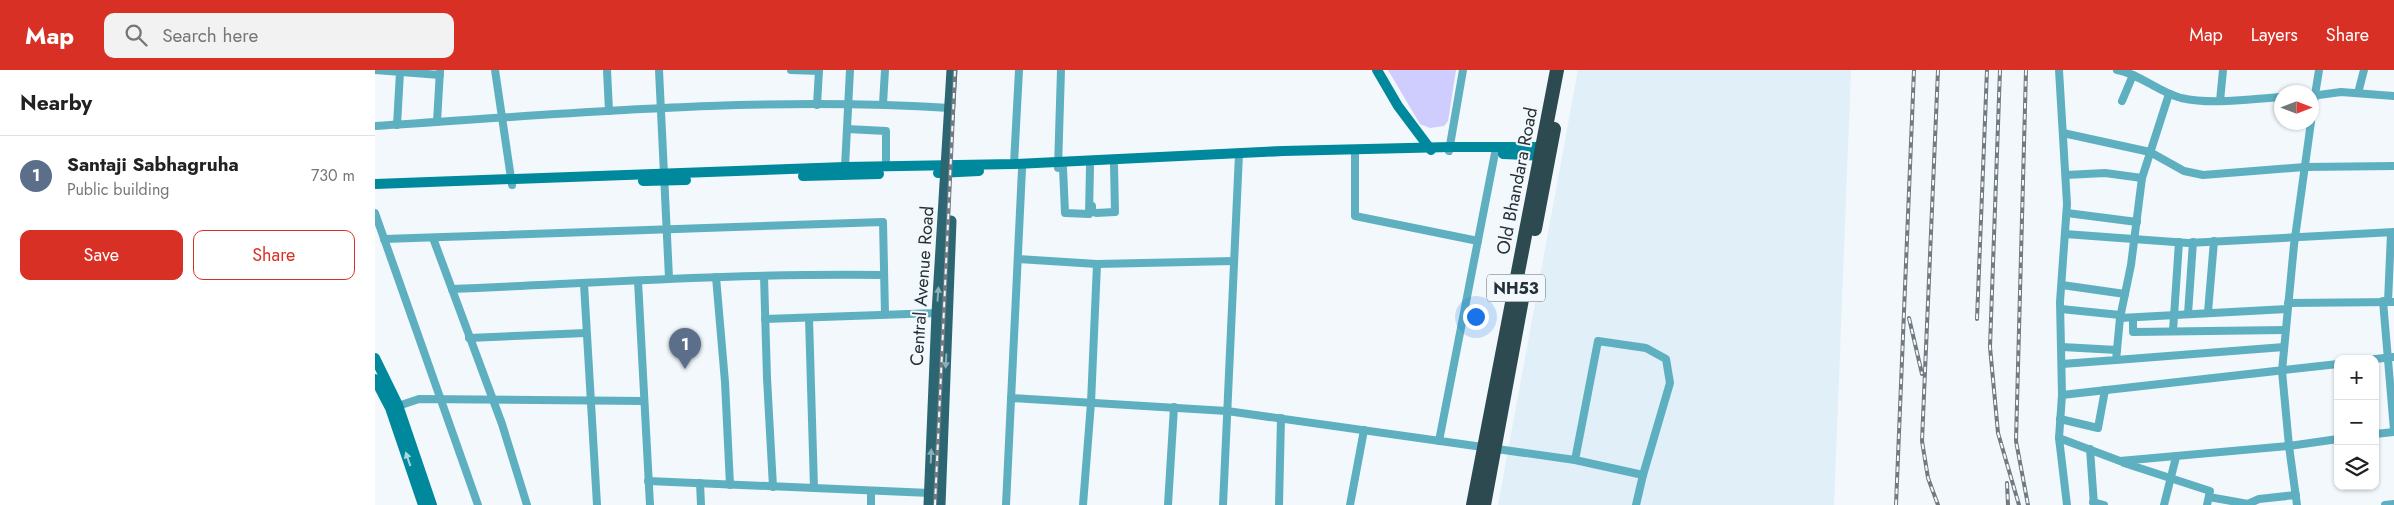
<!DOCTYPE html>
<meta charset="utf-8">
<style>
body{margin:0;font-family:Jost,sans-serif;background:#f2f2f2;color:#222}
.controls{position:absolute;right:15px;bottom:15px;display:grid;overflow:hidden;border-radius:10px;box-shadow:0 1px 4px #0004}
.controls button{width:45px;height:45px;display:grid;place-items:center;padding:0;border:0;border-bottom:1px solid #e0e0e0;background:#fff;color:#222;font:25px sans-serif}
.compass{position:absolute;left:1899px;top:15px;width:45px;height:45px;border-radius:50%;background:#fff;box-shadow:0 1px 4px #0004;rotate:90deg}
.you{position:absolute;left:1100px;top:246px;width:18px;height:18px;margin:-12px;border:4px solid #fff;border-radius:50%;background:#1a73e8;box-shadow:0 0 0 8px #1a73e833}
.badge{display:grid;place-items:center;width:32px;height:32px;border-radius:50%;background:#d93025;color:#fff;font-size:16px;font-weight:700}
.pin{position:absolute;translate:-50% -41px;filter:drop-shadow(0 1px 2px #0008)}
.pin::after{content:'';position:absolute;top:26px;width:18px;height:15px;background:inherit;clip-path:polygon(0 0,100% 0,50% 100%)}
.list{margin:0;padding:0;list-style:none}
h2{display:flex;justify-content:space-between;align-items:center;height:65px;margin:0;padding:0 20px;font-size:21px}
h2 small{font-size:16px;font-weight:400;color:#767676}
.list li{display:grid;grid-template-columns:32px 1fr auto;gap:15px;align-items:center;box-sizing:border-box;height:80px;padding:0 20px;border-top:1px solid #e0e0e0}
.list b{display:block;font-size:19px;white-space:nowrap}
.list p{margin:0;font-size:16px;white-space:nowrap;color:#767676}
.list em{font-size:16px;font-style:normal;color:#767676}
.actions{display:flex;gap:10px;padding:15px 20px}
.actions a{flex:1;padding:11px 0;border:1px solid #d93025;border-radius:10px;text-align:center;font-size:18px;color:#d93025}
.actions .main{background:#d93025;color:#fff}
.icon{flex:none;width:28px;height:28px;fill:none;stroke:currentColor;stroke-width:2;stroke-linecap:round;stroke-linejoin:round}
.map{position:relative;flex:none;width:2019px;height:435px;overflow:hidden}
header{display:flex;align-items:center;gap:30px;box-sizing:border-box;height:70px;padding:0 25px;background:#d93025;color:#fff}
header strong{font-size:24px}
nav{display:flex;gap:28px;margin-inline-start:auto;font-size:18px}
.search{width:350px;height:45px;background:#f2f2f2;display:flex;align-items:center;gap:12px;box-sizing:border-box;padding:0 18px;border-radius:10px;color:#767676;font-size:19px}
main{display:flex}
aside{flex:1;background:#fff}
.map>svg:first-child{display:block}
.built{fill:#e0eff8}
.green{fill:#cecdfe}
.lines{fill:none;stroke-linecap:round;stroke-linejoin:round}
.street{stroke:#5eb0c1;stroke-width:8}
.secondary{stroke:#00889c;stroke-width:10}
.primary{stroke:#2b6672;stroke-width:11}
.highway{stroke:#2c4a50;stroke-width:14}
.rail-casing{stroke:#717a80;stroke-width:4}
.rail{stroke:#f2f8fc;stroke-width:2;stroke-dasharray:5.5;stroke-linecap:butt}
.oneway{fill:#8eafb7}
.oneway2{fill:#a9d6df}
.labels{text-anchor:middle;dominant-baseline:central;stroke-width:4;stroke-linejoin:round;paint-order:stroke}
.shield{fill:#f2f8fc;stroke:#626c72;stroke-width:1}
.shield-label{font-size:16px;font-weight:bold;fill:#253037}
.street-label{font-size:18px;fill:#253037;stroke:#f2f8fc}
</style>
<header>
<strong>Map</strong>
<div class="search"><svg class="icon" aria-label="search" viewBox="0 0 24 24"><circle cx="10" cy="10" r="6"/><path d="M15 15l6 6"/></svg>Search here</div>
<nav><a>Map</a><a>Layers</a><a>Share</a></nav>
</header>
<main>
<aside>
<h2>Nearby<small></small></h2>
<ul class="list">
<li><span class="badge" style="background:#5c6f8a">1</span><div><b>Santaji Sabhagruha</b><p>Public building</p></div><em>730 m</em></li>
</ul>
<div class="actions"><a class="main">Save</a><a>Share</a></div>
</aside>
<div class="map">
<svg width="2019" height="435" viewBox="0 0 2019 435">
<rect width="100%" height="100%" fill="#f2f8fc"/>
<path class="built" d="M 1203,0 L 1476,0 L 1459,435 L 1123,435 Z"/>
<path class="green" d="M 1013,0 L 1081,0 L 1073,51 L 1069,56 L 1055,58 L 1045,54 Z"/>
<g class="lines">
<g class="street">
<path d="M 0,0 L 65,5"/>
<path d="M 120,0 L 137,115"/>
<path d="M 232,0 L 234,41"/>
<path d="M 284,0 L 294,208"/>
<path d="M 416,0 L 444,1"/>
<path d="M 1684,0 L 1692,134 L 1685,232 L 1687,325 L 1684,368 L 1745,391 L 1914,376 L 1963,369"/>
<path d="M 1742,0 C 1765,4 1783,22 1806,28 C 1838,35 1874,29 1906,27"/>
<path d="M 1983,23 L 1989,0"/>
<path d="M 1936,26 L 1966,22 L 2019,26"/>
<path d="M 1747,31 L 1758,5"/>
<path d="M 1845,31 L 1848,0"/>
<path d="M 508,34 L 510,0"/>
<path d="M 442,35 L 444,0"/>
<path d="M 1936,50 L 1944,0"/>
<path d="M 62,52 L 65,0"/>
<path d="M 22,55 L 25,2"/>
<path d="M 0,56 C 191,44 384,26 575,38"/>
<path d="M 472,59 L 511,61 L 511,97"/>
<path d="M 1688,63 L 1775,82 L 1809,101 L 1828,105 L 1930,97 L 2019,96"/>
<path d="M 1074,81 L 1088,0"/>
<path d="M 980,85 L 980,146 L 1103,171"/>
<path d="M 639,94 L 644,0"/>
<path d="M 470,97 L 475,0"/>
<path d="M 683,98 L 686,0"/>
<path d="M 688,98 L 690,143 L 714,144 L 715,97"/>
<path d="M 1691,105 L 1730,103 L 1767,108"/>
<path d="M 717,136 L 717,141 L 721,143 L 740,142 L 739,95"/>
<path d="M 0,143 L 103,435"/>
<path d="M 1692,143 L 1762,152"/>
<path d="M 1690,164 L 1813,173 L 2019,162"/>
<path d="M 58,168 L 127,354 L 152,435"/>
<path d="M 9,169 L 508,152 L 510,244"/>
<path d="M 643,189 L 722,194 L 859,191"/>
<path d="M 389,206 L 392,308 L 398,417"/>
<path d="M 341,207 L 350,312 L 355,415"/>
<path d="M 263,211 L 275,435"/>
<path d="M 209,214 L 222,435"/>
<path d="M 1687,215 L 1750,224"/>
<path d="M 77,219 C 221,213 365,203 509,205"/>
<path d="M 2008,231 L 2019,360"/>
<path d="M 2013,232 L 2016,163"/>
<path d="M 1913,233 L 2019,232"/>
<path d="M 1686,239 L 1745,245"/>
<path d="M 1833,242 L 1839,171"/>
<path d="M 1813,244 L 1818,172"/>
<path d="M 434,248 L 439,418"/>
<path d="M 1745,248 L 1912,239"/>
<path d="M 1758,248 L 1758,262 L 1910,260"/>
<path d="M 390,249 L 562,243"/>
<path d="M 1798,261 L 1804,172"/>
<path d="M 94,268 L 211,263"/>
<path d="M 1687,277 L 1742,280"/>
<path d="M 2000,289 L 2019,287"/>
<path d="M 1741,290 L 1909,277"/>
<path d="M 1687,294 L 1741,290 L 1745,248 L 1756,195 L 1767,108 L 1794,24"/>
<path d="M 1687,325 L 1963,294"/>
<path d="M 636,328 L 852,341 L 1200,390 L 1268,405 L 1261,435"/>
<path d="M 20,337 L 44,329 L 269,331"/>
<path d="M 1685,349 L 1723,358 L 1730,320"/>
<path d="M 2000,364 L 2019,362"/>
<path d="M 1684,368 L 1692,435"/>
<path d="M 1064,371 L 1120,83"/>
<path d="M 1715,379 L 1719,435"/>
<path d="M 1200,390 L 1223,271 L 1271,278 L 1291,289 L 1295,313 L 1268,405"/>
<path d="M 1749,393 L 1835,421 L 1832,435"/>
<path d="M 273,411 L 555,423"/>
<path d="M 325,413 L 326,435"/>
<path d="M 1834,427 L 1873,434 L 1884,429 L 1921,425"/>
<path d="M 1718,432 L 1729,435"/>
<path d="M 496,435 L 496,421"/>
<path d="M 631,435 L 647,99"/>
<path d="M 708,435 L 716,333 L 722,194"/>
<path d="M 793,435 L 799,337"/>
<path d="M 848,435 L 864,84"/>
<path d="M 904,435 L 906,348"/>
<path d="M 975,435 L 989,360"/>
<path d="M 1789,435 L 1801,387"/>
<path d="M 1922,435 L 1914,376 L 1907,301 L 1919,175 L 1936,52"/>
<path d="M 2010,435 L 2019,434"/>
</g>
<g class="secondary">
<path d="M 1002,0 L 1023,36 L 1056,80"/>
<path d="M 1128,84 L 1171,86"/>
<path d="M 563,103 L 604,101"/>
<path d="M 428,106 L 504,104"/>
<path d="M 268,111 L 311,110"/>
<path d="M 0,114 L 470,97 L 639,94 L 908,81 L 1075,77 L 1172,77"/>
<path d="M 0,288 L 23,335 L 57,435"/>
<path d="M 0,309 L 15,338 L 48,435"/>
</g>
<g class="primary">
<path d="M 554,435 L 562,243 L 577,0"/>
<path d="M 565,435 L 576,151"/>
</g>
<g class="highway">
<path d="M 1160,159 L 1179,59"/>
<path d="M 1098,435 L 1182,0"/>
<path d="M 1109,435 L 1148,224"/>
</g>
<g class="rail-casing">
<g id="rail">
<path d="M 1563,0 L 1547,371 L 1553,408 L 1563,435"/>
<path d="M 1625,0 L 1615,277 L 1623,363 L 1644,435"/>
<path d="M 1651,0 L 1641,371 L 1653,435"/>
<path d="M 1534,248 L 1547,304"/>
<path d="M 1602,249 L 1612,0"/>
<path d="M 1632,413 L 1633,435"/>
<path d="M 560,435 L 580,0"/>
<path d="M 1521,435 L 1539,0"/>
</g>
</g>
<use href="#rail" class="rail"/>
</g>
<defs><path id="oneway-solid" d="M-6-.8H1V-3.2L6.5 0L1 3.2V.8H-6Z" transform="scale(1.25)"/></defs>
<g class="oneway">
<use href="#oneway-solid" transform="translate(563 224) rotate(-86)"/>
<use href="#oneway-solid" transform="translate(571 291) rotate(93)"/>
<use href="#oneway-solid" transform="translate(556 386) rotate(-88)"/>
</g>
<use class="oneway2" href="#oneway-solid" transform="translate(33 389) rotate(-109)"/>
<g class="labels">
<rect class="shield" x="1112" y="204.5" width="58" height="27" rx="4"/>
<g class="shield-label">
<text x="1141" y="218">NH53</text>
</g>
<g class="street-label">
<text transform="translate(1142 111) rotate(-79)">Old Bhandara Road</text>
<text transform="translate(547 216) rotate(-86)">Central Avenue Road</text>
</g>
</g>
</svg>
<div class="controls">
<button>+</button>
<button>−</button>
<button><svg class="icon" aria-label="layers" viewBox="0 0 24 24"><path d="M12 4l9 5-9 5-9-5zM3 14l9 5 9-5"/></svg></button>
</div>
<svg class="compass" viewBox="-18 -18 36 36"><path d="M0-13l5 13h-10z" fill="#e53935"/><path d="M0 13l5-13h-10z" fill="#767676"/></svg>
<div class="you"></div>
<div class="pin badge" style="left:310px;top:299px;background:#5c6f8a">1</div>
</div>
</main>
